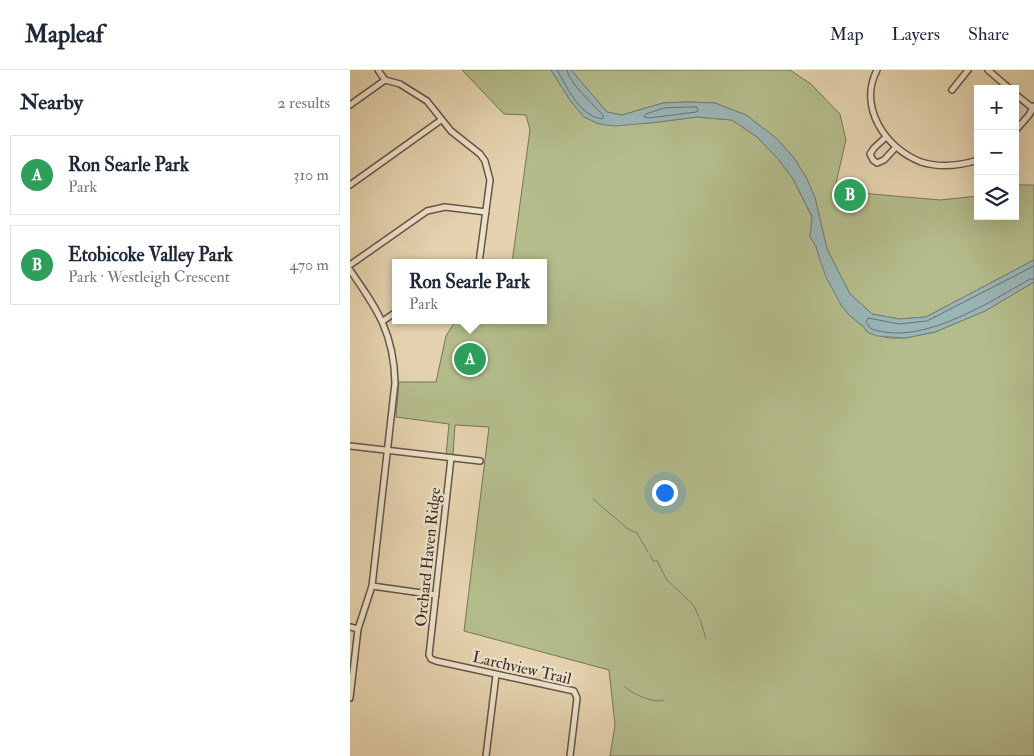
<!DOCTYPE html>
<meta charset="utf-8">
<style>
body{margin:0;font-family:"IM FELL Double Pica",serif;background:#f6f6f7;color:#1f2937}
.controls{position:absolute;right:15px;top:15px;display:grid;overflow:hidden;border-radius:0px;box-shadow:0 5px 20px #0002}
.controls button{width:45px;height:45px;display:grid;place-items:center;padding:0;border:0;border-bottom:1px solid #e0e1e3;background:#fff;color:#1f2937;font:25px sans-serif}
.you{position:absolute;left:314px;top:422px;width:18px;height:18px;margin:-12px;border:4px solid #fff;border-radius:50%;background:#1a73e8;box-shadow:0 0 0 8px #1a73e833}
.badge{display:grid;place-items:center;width:32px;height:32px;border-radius:50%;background:#0f766e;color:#fff;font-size:16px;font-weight:700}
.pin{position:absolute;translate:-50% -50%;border:2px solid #fff;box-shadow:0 1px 5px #0006}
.popup{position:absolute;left:42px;top:189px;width:155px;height:65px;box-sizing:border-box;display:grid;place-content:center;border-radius:0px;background:#fff;filter:drop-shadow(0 1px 4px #0005);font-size:16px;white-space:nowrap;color:#747a83}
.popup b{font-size:19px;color:#1f2937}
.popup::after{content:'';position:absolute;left:50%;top:100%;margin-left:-10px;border:10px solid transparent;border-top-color:#fff}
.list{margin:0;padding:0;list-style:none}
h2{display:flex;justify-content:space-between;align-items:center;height:65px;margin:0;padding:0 20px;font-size:21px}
h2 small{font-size:16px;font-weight:400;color:#747a83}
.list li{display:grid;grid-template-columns:32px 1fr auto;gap:15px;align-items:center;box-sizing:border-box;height:80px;margin:0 10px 10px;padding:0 10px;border:1px solid #e0e1e3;border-radius:0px}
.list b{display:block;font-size:19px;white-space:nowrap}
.list p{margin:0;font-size:16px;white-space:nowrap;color:#747a83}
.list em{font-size:16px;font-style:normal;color:#747a83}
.icon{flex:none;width:28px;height:28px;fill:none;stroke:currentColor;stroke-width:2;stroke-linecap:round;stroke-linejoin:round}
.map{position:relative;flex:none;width:684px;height:686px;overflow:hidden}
header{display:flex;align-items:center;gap:30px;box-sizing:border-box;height:70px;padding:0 25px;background:#fff;border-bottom:1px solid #e0e1e3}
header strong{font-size:24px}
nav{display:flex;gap:28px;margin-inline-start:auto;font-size:18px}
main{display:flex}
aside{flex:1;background:#fff}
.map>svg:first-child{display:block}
.green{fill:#b4bc8b;stroke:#777459}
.water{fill:#9ab5b6;stroke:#747e7d}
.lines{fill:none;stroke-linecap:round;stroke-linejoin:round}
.shore{stroke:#6a706e;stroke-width:1}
.stream{stroke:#747e7d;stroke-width:1}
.minor-casing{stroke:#655649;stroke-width:8}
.minor{stroke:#eee2cb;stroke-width:5}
.labels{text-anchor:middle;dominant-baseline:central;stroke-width:4.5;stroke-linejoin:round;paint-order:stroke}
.street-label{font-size:16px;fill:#3a2c27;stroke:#eee2cb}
</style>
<header>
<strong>Mapleaf</strong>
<nav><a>Map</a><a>Layers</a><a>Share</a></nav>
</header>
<main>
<aside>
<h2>Nearby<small>2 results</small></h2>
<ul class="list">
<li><span class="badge" style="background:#2e9e5b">A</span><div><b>Ron Searle Park</b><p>Park</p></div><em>310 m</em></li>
<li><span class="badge" style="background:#2e9e5b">B</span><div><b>Etobicoke Valley Park</b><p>Park · Westleigh Crescent</p></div><em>470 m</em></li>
</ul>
</aside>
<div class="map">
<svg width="684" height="686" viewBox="0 0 684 686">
<rect width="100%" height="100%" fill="#e5d3af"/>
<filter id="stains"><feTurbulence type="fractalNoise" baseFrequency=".004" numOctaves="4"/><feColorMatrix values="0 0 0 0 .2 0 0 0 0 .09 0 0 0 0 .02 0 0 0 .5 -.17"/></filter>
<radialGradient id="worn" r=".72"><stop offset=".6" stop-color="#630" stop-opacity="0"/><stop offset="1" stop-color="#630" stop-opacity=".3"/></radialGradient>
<g class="green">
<path d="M 112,0 L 201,0 L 220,30 L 234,47 L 249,54 L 300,53 L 347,47 L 382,50 L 407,67 L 428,89 L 443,109 L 462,147 L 460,167 L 466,176 L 469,187 L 491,235 L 499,245 L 514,257 L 517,262 L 539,268 L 555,268 L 585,262 L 635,241 L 684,212 L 684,686 L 260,686 L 265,655 L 259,600 L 114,561 L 139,357 L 105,355 L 103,385 L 96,385 L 99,354 L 46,347 L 49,312 L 86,312 L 96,266 L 106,250 L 194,250 L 194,193 L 162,193 L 180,60 L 176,45 L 154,44 Z"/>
<path d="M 221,0 L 440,0 L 461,14 L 490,44 L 496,70 L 486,113 L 521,124 L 590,130 L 628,126 L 628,146 L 665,146 L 665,115 L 684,115 L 684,190 L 576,247 L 549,249 L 522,244 L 500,224 L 477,179 L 465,128 L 457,109 L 444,88 L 426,68 L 396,45 L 365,33 L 338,32 L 313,33 L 272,45 L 257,42 Z"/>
</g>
<path class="water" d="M 201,0 L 221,0 L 257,42 L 272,45 L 313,33 L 338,32 L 365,33 L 396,45 L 426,68 L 444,88 L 457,109 L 465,128 L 477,179 L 500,224 L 522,244 L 549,249 L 576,247 L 684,190 L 684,212 L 635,241 L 585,262 L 555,268 L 527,266 L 517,262 L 514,257 L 499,245 L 491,235 L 476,207 L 469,187 L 466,176 L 460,167 L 462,146 L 443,109 L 428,89 L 407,67 L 382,50 L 347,47 L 300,53 L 264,56 L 249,54 L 234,47 L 220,30 Z"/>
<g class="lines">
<g class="shore">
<path d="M 207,0 C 217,17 230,47 253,49 L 253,45 C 244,35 219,13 217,0"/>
<path d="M 338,37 L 347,37 L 348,41 L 346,42 L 299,48 L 294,47 L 296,44 L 314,38 Z"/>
<path d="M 684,196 L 577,251 L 549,254 L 518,248 L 516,252 C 518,254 519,256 520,258 C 524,261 531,261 535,262 C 580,270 642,231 680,209 L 684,209"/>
</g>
<g class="stream">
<path d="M 243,429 L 278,459 L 287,463 L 298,482"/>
<path d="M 300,485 L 303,491 L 307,491 L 309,494"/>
<path d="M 309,495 L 317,510 L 338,530"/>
<path d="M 339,531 L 344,536 L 349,547"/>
<path d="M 350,549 L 356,569"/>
<path d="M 274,616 C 282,624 304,634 314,630"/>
</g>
<g class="minor-casing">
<g id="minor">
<path d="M 28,0 L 35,10 L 50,14 L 77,31 L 101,61 L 130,84 L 135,91 L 140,110 L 129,193"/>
<path d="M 527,0 C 508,37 535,78 571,92 C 590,98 609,96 628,90"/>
<path d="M 638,0 L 660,19"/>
<path d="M 602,20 L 618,0"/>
<path d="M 665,24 L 684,39"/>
<path d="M 0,35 L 35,10"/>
<path d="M 665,61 L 679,45 L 684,36"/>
<path d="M 536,67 L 524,78 L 520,84 L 523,90 L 527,93 L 534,90 L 546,77"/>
<path d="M 0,115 L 91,50"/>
<path d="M 0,195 L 77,141 L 95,137 L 136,142"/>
<path d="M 0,200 C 27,239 44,263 45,313 L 22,516 L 8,559 L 0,628"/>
<path d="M 33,251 L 46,242"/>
<path d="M 0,376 L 130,391"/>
<path d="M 101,388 L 79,585 L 81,589 L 86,591 L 224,621 L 227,628 L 220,686"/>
<path d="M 22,516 L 86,525"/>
<path d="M 0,557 L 8,559"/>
<path d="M 136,686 L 146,605"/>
</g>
</g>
<use href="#minor" class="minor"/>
</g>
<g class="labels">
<g class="street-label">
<text transform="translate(78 487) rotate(-84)">Orchard Haven Ridge</text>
<text transform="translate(172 598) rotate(13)">Larchview Trail</text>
</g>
</g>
<rect width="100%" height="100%" filter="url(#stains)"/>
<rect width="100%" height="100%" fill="url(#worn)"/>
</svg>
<div class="controls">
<button>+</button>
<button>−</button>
<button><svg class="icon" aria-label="layers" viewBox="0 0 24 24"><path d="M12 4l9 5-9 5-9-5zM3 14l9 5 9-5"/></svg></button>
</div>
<div class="you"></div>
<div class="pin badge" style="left:120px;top:289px;background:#2e9e5b">A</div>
<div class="popup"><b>Ron Searle Park</b>Park</div>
<div class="pin badge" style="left:500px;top:125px;background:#2e9e5b">B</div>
</div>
</main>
